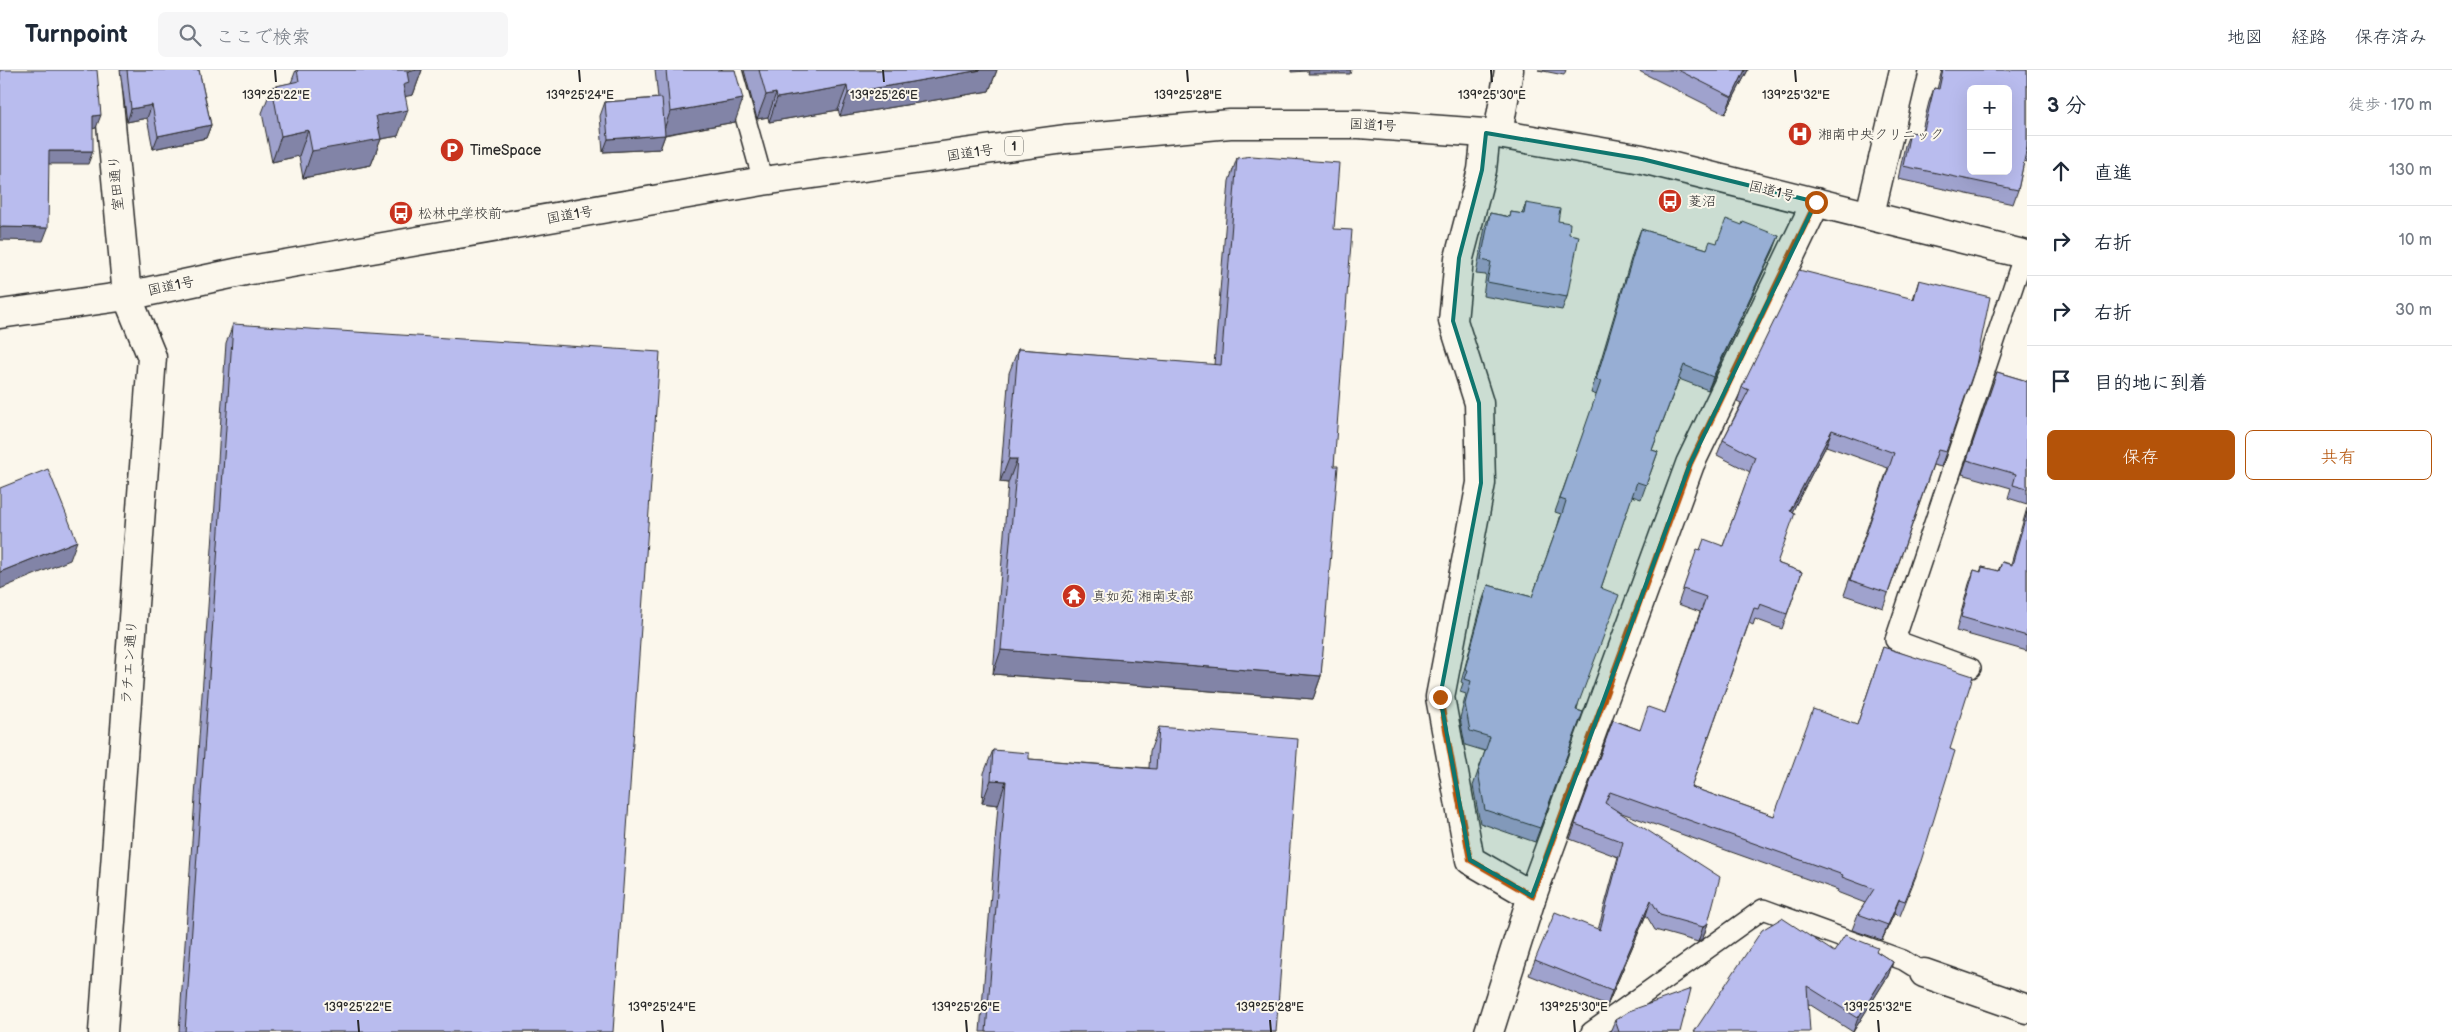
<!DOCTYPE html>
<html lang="ja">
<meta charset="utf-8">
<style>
body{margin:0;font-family:"Balsamiq Sans","Klee One",sans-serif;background:#f6f6f7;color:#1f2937}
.controls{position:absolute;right:15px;top:15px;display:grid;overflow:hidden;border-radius:8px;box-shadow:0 5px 20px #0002}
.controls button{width:45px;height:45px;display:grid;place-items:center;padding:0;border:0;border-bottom:1px solid #e0e1e3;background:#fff;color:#1f2937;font:25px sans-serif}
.stop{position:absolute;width:15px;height:15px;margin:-11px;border:4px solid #b45309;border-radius:50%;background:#fff}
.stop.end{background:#b45309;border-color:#fff;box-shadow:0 1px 5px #0008}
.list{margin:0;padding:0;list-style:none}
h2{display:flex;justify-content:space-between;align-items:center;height:65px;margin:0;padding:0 20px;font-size:21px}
h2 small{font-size:16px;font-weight:400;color:#747a83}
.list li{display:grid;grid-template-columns:32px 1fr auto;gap:15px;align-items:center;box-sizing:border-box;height:70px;padding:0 20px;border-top:1px solid #e0e1e3}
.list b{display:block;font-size:19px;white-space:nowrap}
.list em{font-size:16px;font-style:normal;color:#747a83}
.actions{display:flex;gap:10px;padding:15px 20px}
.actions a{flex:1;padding:11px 0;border:1px solid #b45309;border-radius:8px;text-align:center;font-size:18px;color:#b45309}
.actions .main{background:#b45309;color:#fff}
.icon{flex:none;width:28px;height:28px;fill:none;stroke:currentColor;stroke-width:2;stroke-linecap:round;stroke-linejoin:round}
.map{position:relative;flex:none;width:2027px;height:962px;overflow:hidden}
header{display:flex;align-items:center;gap:30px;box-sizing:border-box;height:70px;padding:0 25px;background:#fff;border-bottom:1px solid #e0e1e3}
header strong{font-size:24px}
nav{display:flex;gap:28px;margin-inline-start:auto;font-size:18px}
.search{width:350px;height:45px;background:#f6f6f7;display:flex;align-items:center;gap:12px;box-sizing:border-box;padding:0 18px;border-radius:8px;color:#747a83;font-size:19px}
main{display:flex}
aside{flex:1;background:#fff}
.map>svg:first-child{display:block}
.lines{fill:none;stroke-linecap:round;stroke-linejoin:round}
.lane-casing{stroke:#2b2b2b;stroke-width:22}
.street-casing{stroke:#2b2b2b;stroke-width:31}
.secondary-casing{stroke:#2b2b2b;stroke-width:31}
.highway-casing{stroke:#2b2b2b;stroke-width:31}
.lane{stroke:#fbf7ec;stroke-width:19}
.street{stroke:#fbf7ec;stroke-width:28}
.secondary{stroke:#fbf7ec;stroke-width:28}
.highway{stroke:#fbf7ec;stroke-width:28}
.wall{fill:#9fa2cd;stroke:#2b2b2b}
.shaded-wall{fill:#8284a7;stroke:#2b2b2b}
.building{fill:#b9bcee;stroke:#2b2b2b;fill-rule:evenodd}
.route{stroke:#b45309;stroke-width:6}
.marked{fill:#0f766e;fill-opacity:0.2;stroke:#0f766e;stroke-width:4;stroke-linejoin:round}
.ticks{fill:none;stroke:#2b2b2b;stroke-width:2}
.labels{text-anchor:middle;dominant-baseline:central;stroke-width:4;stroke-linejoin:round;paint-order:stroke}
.shield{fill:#fbf7ec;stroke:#696865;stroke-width:1}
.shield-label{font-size:12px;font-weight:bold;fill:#2b2b2b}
.street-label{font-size:14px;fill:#2b2b2b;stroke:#fbf7ec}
.poi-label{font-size:14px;fill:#2b2b2b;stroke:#fbf7ec;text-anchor:start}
.ticks-label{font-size:12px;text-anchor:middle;fill:#2b2b2b;stroke:#fbf7ec;stroke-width:4;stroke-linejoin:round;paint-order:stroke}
</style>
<header>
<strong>Turnpoint</strong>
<div class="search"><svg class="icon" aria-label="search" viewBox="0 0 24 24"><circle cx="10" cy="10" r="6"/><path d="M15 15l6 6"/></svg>ここで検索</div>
<nav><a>地図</a><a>経路</a><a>保存済み</a></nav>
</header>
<main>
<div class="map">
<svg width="2027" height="962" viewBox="0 0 2027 962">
<rect width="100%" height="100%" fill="#fbf7ec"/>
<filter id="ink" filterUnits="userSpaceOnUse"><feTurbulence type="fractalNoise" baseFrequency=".02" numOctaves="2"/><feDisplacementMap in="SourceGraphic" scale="10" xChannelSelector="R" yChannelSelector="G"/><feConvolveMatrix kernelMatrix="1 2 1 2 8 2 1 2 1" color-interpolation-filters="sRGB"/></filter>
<g filter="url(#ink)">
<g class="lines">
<g class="lane-casing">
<g id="lane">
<path d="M 732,0 L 763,111"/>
<path d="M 1971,598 L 1895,570 L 2024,184"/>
<path d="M 1591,962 L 1763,839 L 1903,890 L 1924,903"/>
</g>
</g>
<g class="street-casing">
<g id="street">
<path d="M 1486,63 L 1482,100 L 1459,188 L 1453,251 L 1479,333 L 1481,413 L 1440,627 L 1470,790 L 1532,826"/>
<path d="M 1498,64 L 1509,0"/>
<path d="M 1870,144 L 1904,0"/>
<path d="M 1924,903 L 2027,939"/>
<path d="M 1489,962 L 1532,826 L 1690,394 L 1816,132"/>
</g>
</g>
<g class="secondary-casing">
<path id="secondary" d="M 103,962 L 152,287 L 127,226 L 106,0"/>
</g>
<g class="highway-casing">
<path id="highway" d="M 0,244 L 127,226 L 245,201 L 763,111 L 1065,69 L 1230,54 L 1359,54 L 1498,64 L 1642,89 L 2027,185"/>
</g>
<use href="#lane" class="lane"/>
<use href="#street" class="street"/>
<use href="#secondary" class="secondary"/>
<use href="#highway" class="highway"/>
</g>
<g class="wall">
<path d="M 120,0 L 199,0 L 211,55 L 206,68 L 153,79 L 147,48 L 127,52 Z"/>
<path d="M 296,0 L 422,0 L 413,25 L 405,26 L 398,66 L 381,69 L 371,95 L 303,108 L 299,86 L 272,92 L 262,43 L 272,17 L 291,13 Z"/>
<path d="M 655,0 L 735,0 L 735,52 L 665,65 L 660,79 L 603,82 L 600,46 L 605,32 L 658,28 Z"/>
<path d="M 744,0 L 997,0 L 989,21 L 840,46 L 838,40 L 769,52 L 768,47 L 757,49 Z"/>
<path d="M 1538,0 L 1566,0 L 1564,5 Z"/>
<path d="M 1637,0 L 1748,0 L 1725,44 Z"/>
<path d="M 1942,0 L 2027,0 L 2027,92 L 2024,91 L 2018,120 L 2013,134 L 1898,109 L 1905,75 L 1910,62 L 1921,64 L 1929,32 L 1934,18 L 1937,19 Z"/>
<path d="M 1237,88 L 1334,159 L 1334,396 L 1321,606 L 1313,629 L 993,604 L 1008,413 L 1000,412 L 1009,303 L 1018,279 L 1214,295 L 1229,111 Z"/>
<path d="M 1526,133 L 1558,151 L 1569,164 L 1567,227 L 1562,240 L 1483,226 L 1486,205 L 1476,204 L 1485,157 L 1490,143 L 1510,147 L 1511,142 L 1522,144 Z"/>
<path d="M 1641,159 L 1707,179 L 1717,173 L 1774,179 L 1708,320 L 1679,309 L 1652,380 L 1658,382 L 1641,429 L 1632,426 L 1601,518 L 1577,640 L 1583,642 L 1535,772 L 1480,753 L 1473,716 L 1485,681 L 1465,675 L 1460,648 L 1466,624 L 1460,622 L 1463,613 L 1461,612 L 1483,529 L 1488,515 L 1532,527 L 1557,458 L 1561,444 L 1555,442 L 1597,325 L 1591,323 L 1636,172 Z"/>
<path d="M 1919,210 L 1946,382 L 1941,397 L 1933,395 L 1883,538 L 1844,525 L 1888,398 L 1826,376 L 1792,442 L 1777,493 L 1802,502 L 1782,559 L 1755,549 L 1753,555 L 1749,553 L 1691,717 L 1774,746 L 1857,655 L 1883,577 L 1950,679 L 1916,806 L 1900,846 L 1894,844 L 1882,870 L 1852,860 L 1858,844 L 1865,833 L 1837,822 L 1838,820 L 1619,742 L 1708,853 L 1703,868 L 1698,872 L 1655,860 L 1646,845 L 1607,936 L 1529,905 L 1535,890 L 1598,860 L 1618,787 L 1570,769 L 1613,650 L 1640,660 L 1665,643 L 1700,542 L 1678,534 L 1692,494 L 1700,480 L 1723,476 L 1750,402 L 1717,385 L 1723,370 L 1741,334 L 1737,332 L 1742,317 L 1913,229 Z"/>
<path d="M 233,254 L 613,962 L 179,962 L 226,273 Z"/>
<path d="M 1997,302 L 2027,311 L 2027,434 L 2008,428 L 2011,418 L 1962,404 Z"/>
<path d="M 2027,438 L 2027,581 L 1956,561 L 1969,514 L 1974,500 L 1980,502 L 1982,497 L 1998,501 L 2002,492 L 2011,494 Z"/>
<path d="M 1159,657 L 1276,962 L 980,962 L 998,735 L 982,733 L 984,703 L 993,680 L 1029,689 L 1149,698 L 1150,681 Z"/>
<path d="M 1834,882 L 1877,882 L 1893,892 L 1888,906 L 1853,962 L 1809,934 L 1694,962 Z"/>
<path d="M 1615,950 L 1680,962 L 1610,962 Z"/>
</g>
<g class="shaded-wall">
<path d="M 416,0 L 422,0 L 413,25 L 398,28 L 407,2 Z"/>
<path d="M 981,0 L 997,0 L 989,21 L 840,46 L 848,23 Z"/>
<path d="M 1291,0 L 1308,0 L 1308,1 L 1291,2 Z"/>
<path d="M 1309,0 L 1351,0 L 1350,4 L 1308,4 Z"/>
<path d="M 1745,0 L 1748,0 L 1725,44 L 1732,27 Z"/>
<path d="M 847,16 L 838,40 L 769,52 L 777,28 Z"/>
<path d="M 776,23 L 768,47 L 757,49 L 766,25 Z"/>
<path d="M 743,29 L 735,52 L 662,65 L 670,42 Z"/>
<path d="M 152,35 L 147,48 L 127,52 L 131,39 Z"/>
<path d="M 408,40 L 398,66 L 381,69 L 371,95 L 303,108 L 312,81 L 376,46 Z"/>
<path d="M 101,45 L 96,58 L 88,60 L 93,46 Z"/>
<path d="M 211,55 L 206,68 L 153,79 L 158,66 Z"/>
<path d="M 308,60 L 299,86 L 272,92 L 281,66 Z"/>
<path d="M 665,65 L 660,79 L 603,82 L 608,69 Z"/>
<path d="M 49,81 L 93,81 L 88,94 L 44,94 Z"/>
<path d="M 0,157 L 48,158 L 43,171 L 0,170 Z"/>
<path d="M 1779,166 L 1774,179 L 1708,320 L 1713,307 Z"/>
<path d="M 1832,360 L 1826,376 L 1785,456 L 1790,441 Z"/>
<path d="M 1009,389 L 1017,389 L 1008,413 L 1000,412 Z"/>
<path d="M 77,471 L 70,490 L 0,519 L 0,502 Z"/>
<path d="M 1001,580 L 1321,606 L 1313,629 L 993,604 Z"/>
<path d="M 991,710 L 1006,711 L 998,735 L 982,733 Z"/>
<path d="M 1899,829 L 1894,844 L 1882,870 L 1888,855 Z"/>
<path d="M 1651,830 L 1646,845 L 1607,936 L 1612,921 Z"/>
<path d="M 1708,853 L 1703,868 L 1698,872 L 1703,857 Z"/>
<path d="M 1893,892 L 1888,906 L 1853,962 L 1858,948 Z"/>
</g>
<g class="building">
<path d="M 0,0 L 97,0 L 101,45 L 93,46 L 93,81 L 49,81 L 48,158 L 0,157 Z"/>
<path d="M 127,0 L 199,0 L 211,55 L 158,66 L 152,35 L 131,39 Z"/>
<path d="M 297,0 L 416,0 L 407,2 L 409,13 L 403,15 L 408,40 L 376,46 L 381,69 L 312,81 L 308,60 L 281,66 L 272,17 L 299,11 Z"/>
<path d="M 666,0 L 735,0 L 743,29 L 670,42 Z"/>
<path d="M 759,0 L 981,0 L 848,23 L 847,16 L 777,28 L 776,23 L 766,25 Z"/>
<path d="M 1678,0 L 1745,0 L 1732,27 Z"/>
<path d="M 1943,0 L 2027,0 L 2027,77 L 2018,120 L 1903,96 L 1910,62 L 1923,64 L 1934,18 L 1939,19 ZM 1971,19 L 2008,19 L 2008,101 L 1971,101 Z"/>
<path d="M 662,28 L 665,65 L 608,69 L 605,32 Z"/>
<path d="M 1252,86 L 1339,93 L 1334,159 L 1352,160 L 1334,396 L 1338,396 L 1321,606 L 1001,580 L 1017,389 L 1009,389 L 1018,279 L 1221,295 L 1237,88 Z"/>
<path d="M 1526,133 L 1560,139 L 1558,151 L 1570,153 L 1569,164 L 1579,166 L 1567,227 L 1487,212 L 1491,192 L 1481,190 L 1490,143 L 1510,147 L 1511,142 L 1524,144 Z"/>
<path d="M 1726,149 L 1742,155 L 1743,152 L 1779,166 L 1713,307 L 1684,295 L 1652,380 L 1658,382 L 1646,415 L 1637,412 L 1601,518 L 1619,525 L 1576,640 L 1583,642 L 1540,758 L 1485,740 L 1478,702 L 1490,667 L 1470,661 L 1465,634 L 1471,611 L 1465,609 L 1468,600 L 1465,599 L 1488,515 L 1532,527 L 1562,444 L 1566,431 L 1560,429 L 1601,311 L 1596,310 L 1641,159 L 1707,179 L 1710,171 L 1717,173 Z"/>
<path d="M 1799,200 L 1914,229 L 1919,210 L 1990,227 L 1976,295 L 1946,382 L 1938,380 L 1888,523 L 1850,510 L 1894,383 L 1832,360 L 1790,441 L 1795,443 L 1777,493 L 1802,502 L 1787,544 L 1760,534 L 1758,539 L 1754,538 L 1691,717 L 1774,746 L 1813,639 L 1857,655 L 1883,577 L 1973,606 L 1950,679 L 1955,681 L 1921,791 L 1905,831 L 1899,829 L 1888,855 L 1858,844 L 1874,819 L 1842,807 L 1843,805 L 1610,722 L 1605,733 L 1720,807 L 1708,853 L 1703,857 L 1660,845 L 1651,830 L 1612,921 L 1535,890 L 1555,842 L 1600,860 L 1623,772 L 1575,754 L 1613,650 L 1640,660 L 1648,637 L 1665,643 L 1706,527 L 1683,519 L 1697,479 L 1700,480 L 1704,469 L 1723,476 L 1755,387 L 1723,370 L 1749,320 L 1742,317 Z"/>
<path d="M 233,254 L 660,282 L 613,962 L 185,962 Z"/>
<path d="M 1997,302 L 2027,311 L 2027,419 L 2013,415 L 2016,404 L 1967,390 Z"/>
<path d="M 48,399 L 77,471 L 0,502 L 0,418 Z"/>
<path d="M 2027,442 L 2027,566 L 1961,547 L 1974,500 L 1981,502 L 1982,497 L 1999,501 L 2002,492 L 2012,495 Z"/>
<path d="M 1159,657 L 1298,669 L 1276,962 L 986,962 L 1006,711 L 991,710 L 993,680 L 1029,683 L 1029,689 L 1156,699 Z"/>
<path d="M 1782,848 L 1834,882 L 1845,865 L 1878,878 L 1876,881 L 1893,892 L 1858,948 L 1807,916 L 1810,962 L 1694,962 L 1762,860 Z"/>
<path d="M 1691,919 L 1680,962 L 1619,962 L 1615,950 L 1629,941 Z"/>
</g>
</g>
<g class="lines" filter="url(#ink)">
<path class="route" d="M 1440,627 L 1470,790 L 1532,826 L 1690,394 L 1816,132"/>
</g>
<path class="marked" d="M 1486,63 L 1642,89 L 1816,132 L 1690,394 L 1532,826 L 1470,790 L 1440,627 L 1481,413 L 1479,333 L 1453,251 L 1459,188 L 1482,100 Z"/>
<path class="ticks" d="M 275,0 L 276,12M 579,0 L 580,12M 883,0 L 884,12M 1187,0 L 1188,12M 1491,0 L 1492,12M 1795,0 L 1796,12M 358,950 L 359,962M 662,950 L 663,962M 966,950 L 967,962M 1270,950 L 1271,962M 1574,950 L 1575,962M 1878,950 L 1879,962"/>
<defs>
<g id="hospital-disc" transform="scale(1.25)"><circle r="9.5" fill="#c8321e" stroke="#fbf7ec"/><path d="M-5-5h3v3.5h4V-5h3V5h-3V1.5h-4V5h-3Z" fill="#fff"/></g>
<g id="parking-disc" transform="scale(1.25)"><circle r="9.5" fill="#c8321e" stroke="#fbf7ec"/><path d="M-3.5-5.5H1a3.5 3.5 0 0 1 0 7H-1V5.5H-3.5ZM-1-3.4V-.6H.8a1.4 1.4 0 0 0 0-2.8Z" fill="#fff"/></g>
<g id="bus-disc" transform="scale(1.25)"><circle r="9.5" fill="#c8321e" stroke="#fbf7ec"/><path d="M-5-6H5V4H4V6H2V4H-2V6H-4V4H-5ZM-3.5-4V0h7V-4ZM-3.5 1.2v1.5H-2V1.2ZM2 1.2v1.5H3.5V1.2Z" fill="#fff"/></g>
<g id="temple-disc" transform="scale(1.25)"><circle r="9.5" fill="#c8321e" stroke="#fbf7ec"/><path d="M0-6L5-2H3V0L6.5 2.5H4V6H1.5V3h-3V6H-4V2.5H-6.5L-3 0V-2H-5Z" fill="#fff"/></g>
</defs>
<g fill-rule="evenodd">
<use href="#hospital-disc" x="1800" y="64"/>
<use href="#parking-disc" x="452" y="80"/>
<use href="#bus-disc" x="1670" y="131"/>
<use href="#bus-disc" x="401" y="143"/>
<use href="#temple-disc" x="1074" y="526"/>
</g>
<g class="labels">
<rect class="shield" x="1005" y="66.5" width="18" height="19" rx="4"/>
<g class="shield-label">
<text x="1014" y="76">1</text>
</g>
<g class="street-label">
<text transform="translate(1373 55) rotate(3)">国道1号</text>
<text transform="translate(970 83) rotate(-8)">国道1号</text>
<text transform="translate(116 113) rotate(-95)">室田通り</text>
<text transform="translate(1772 121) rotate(14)">国道1号</text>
<text transform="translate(570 145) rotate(-10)">国道1号</text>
<text transform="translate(171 216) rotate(-12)">国道1号</text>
<text transform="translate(129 592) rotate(-86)">ラチエン通り</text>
</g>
<g class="poi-label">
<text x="1818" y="64">湘南中央クリニック</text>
<text x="470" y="80">TimeSpace</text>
<text x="1688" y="131">菱沼</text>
<text x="418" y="143">松林中学校前</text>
<text x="1092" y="526">真如苑 湘南支部</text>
</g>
</g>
<g class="ticks-label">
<text x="276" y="29">139°25'22"E</text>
<text x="580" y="29">139°25'24"E</text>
<text x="884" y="29">139°25'26"E</text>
<text x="1188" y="29">139°25'28"E</text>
<text x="1492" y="29">139°25'30"E</text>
<text x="1796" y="29">139°25'32"E</text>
<text x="358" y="941">139°25'22"E</text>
<text x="662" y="941">139°25'24"E</text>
<text x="966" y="941">139°25'26"E</text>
<text x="1270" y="941">139°25'28"E</text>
<text x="1574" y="941">139°25'30"E</text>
<text x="1878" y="941">139°25'32"E</text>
</g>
</svg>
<div class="controls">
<button>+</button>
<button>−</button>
</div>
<div class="stop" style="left:1816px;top:132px"></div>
<div class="stop end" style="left:1440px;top:627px"></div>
</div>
<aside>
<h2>3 分<small>徒歩 · 170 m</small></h2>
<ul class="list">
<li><svg class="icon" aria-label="ahead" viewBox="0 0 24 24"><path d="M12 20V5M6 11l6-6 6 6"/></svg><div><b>直進</b></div><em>130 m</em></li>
<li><svg class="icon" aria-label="right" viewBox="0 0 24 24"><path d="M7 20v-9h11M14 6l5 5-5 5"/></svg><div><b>右折</b></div><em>10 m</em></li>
<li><svg class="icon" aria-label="right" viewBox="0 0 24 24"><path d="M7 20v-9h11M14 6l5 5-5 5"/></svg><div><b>右折</b></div><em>30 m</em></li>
<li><svg class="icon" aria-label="arrive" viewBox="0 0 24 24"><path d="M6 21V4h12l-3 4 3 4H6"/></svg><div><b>目的地に到着</b></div></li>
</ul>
<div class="actions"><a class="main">保存</a><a>共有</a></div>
</aside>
</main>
